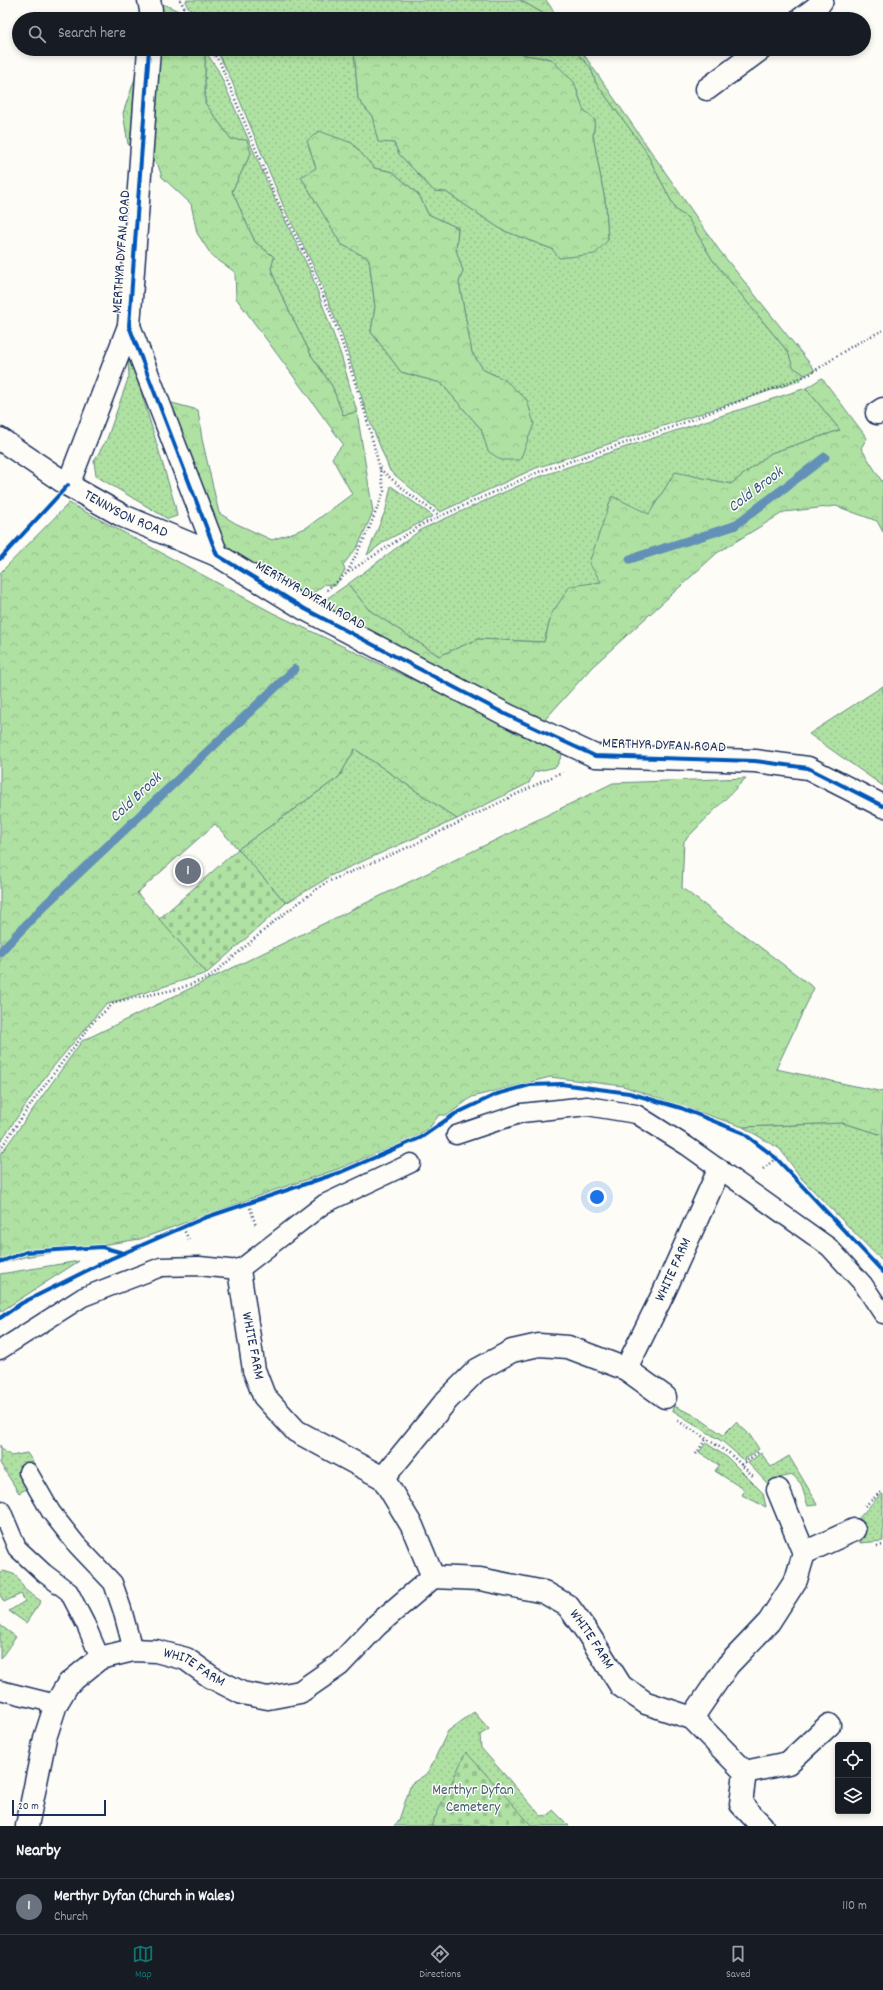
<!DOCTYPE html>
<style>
body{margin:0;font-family:Dekko,sans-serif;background:#242831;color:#f1f3f6}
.controls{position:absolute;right:12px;bottom:12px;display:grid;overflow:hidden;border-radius:4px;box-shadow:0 2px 6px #0003}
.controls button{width:36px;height:36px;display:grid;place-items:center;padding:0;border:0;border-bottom:1px solid #363941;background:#171b24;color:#f1f3f6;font:20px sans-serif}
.scale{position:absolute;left:12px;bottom:10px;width:94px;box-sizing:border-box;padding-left:4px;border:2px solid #1b2f5e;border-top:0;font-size:11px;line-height:14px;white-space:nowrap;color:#1b2f5e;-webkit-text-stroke:3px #fdfcf7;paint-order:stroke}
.you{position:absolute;left:597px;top:1197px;width:14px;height:14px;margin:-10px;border:3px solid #fff;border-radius:50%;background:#1a73e8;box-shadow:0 0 0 6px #1a73e833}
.badge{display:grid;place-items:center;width:26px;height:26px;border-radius:50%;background:#0f766e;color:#fff;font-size:13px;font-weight:700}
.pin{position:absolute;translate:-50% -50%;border:2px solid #fff;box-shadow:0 1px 4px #0006}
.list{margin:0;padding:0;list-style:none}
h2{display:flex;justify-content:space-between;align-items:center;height:52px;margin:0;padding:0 16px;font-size:17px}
h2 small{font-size:13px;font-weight:400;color:#9ea1a6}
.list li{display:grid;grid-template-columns:26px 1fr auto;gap:12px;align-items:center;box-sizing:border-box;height:56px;padding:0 16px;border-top:1px solid #363941}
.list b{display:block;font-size:15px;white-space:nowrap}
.list p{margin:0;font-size:13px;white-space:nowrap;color:#9ea1a6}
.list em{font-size:13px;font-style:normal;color:#9ea1a6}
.icon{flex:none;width:22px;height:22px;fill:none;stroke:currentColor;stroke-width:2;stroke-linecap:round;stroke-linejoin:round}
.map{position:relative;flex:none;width:883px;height:1826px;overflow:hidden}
.search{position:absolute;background:#171b24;box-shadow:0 2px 6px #0003;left:12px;right:12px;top:12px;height:44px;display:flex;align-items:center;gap:10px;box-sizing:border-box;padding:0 14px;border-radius:22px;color:#9ea1a6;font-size:15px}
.sheet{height:108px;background:#171b24}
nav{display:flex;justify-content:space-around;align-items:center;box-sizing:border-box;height:56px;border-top:1px solid #363941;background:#171b24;font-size:11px;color:#9ea1a6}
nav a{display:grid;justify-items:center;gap:2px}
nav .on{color:#0f766e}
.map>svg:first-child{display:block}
.grass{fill:url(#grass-dots);stroke:#658880;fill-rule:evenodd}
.forest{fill:url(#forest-crowns);stroke:#658880}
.cemetery{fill:url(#cemetery-stones);stroke:#658880}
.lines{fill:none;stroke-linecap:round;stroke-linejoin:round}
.stream{stroke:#6390b7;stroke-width:9}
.lane-casing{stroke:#1b2f5e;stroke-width:21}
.street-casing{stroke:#1b2f5e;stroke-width:25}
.path{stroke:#1b2f5e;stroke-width:2.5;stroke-dasharray:1 3;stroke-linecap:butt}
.lane{stroke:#fdfcf7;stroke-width:18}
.street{stroke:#fdfcf7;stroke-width:22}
.cycleway-casing{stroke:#fdfcf7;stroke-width:6}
.cycleway{stroke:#0057b8;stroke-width:4}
.labels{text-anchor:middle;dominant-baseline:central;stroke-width:3;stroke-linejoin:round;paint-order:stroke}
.street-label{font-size:15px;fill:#1b2f5e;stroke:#fdfcf7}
.park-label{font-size:15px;fill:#405c6f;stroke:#fdfcf7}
.water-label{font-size:16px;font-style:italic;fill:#395783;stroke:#fdfcf7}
</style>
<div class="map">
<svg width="883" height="1826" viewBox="0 0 883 1826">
<defs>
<pattern id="grass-dots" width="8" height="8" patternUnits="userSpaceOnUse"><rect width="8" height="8" fill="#afe1a2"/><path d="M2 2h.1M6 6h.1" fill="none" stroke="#96c18e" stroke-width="1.8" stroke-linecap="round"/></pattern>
<pattern id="forest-crowns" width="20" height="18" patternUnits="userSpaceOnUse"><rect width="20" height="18" fill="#afe1a2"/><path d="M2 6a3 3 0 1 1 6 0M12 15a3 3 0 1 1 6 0" fill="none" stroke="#96c18e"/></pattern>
<pattern id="cemetery-stones" width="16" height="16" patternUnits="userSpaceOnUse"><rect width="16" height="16" fill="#afe1a2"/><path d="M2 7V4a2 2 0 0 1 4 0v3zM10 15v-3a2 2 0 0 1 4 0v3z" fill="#96c18e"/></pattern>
</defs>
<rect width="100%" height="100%" fill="#fdfcf7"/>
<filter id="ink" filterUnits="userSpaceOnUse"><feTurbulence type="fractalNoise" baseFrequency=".025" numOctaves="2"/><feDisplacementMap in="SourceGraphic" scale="8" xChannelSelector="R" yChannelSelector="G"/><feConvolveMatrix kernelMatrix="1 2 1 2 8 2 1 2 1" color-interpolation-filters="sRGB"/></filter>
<g filter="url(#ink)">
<g class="grass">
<path d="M 186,0 L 520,0 L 553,19 L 391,19 L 366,12 L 362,19 L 197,19 L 186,4 Z"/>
<path d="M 216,49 L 354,49 L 358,99 L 372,116 L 379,141 L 394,143 L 399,154 L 434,191 L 446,192 L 502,230 L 552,249 L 608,240 L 606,206 L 593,136 L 595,120 L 583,109 L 574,82 L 551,59 L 524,55 L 516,49 L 573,49 L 591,68 L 596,83 L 644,148 L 676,210 L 688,218 L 712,259 L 788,352 L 794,367 L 805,375 L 799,381 L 536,468 L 440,512 L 390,471 L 367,414 L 342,335 L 314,267 L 286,212 L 230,77 ZM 352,143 L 374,168 L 393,172 L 419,195 L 428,214 L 458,228 L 456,250 L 463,271 L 459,282 L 472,353 L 484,370 L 505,380 L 489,451 L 481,429 L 441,383 L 401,372 L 371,332 L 375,307 L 369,259 L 341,244 L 302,178 Z"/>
<path d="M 205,51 L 218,70 L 271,191 L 310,271 L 341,355 L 357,412 L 343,415 L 332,386 L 311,355 L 279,290 L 271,269 L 274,257 L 255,242 L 232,191 L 251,153 L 231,139 L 205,103 Z"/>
<path d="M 131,358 L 175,505 L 177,516 L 168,519 L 96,476 L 94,461 L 107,439 L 129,376 L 128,361 Z"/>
<path d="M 806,388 L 840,430 L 771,453 L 731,484 L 675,473 L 649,514 L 601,582 L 552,613 L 544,642 L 478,639 L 439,656 L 369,610 L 348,584 L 422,529 L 536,478 L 617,450 Z"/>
<path d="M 391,486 L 433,516 L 385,541 L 367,555 L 386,509 Z"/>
<path d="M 883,686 L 883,786 L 809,734 Z"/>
<path d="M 355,749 L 457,819 L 334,874 L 286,903 L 238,849 L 339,777 Z"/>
<path d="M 843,1123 L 883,1135 L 883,1262 L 802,1179 L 780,1149 L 743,1127 Z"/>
<path d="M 674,1406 L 696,1416 L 723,1435 L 736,1422 L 749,1434 L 759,1449 L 744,1460 L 723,1442 L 672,1410 Z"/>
<path d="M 706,1443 L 728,1458 L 763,1493 L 766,1507 L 742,1495 L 745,1490 L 715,1471 L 719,1465 L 699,1452 Z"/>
<path d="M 0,1445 L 2,1449 L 11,1456 L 27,1453 L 35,1465 L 20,1474 L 28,1488 L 19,1493 L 0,1463 Z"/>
<path d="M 761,1453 L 771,1467 L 789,1456 L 814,1498 L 817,1505 L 808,1506 L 801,1484 L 793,1475 L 778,1478 L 768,1484 L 748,1463 Z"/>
<path d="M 883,1494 L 883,1541 L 860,1543 L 864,1532 L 858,1519 L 878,1497 Z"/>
<path d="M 4,1571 L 16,1575 L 25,1590 L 41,1601 L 26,1623 L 9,1611 L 25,1601 L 21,1594 L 4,1602 L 0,1595 L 0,1574 Z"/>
<path d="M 0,1625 L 16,1637 L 0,1659 Z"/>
<path d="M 474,1712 L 489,1729 L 480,1735 L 481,1748 L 541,1816 L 549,1815 L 553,1810 L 569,1826 L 394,1826 L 399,1820 L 411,1784 L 428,1773 L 448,1731 Z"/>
</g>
<g class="forest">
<path d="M 520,0 L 546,0 L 559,19 L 553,19 Z"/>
<path d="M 163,4 L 183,13 L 186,19 L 146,19 Z"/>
<path d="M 144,49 L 204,49 L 205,51 L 205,103 L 231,139 L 247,140 L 251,153 L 232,191 L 255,242 L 274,257 L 271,269 L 279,290 L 311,355 L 332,386 L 343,415 L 357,412 L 373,512 L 358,546 L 343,565 L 345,570 L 335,586 L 325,584 L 307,598 L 220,555 L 160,418 L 172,403 L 198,410 L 202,439 L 219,513 L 235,523 L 272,540 L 306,528 L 352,494 L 332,458 L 343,444 L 236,298 L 235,272 L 212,256 L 197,233 L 191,204 L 162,177 L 158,165 L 128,144 L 123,113 L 141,61 Z"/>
<path d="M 354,49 L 516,49 L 524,55 L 551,59 L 574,82 L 583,109 L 595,120 L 593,136 L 606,206 L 608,240 L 595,254 L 559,258 L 552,249 L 502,230 L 446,192 L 434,191 L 399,154 L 394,143 L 378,142 L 372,116 L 358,99 Z"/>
<path d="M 573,49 L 580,49 L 719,250 L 815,370 L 805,375 L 793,367 L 788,352 L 712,259 L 688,218 L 676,210 L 644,148 L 596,83 L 591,68 Z"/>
<path d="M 319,131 L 352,143 L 374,168 L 393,172 L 419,195 L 428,214 L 458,228 L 456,250 L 463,271 L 459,282 L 472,353 L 484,370 L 505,380 L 527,400 L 534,424 L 520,460 L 501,460 L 488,451 L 481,429 L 441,383 L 401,372 L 371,332 L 375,307 L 369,259 L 341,244 L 301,177 L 316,168 L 307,141 Z"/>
<path d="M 822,378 L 867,438 L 861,448 L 883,483 L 883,532 L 877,521 L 836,506 L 784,512 L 717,553 L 592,667 L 541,724 L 319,604 L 348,584 L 369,610 L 439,656 L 478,639 L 544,642 L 552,613 L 570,586 L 601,582 L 589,563 L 612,496 L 649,514 L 675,472 L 731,484 L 771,453 L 840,430 L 806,388 Z"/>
<path d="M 69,503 L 273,613 L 531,736 L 563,753 L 556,767 L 534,772 L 529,783 L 457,819 L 355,749 L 339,777 L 238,849 L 215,824 L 137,893 L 207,973 L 105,1005 L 48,1073 L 0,1142 L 0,573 Z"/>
<path d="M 746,778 L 684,841 L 682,888 L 814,988 L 776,1069 L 883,1092 L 883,1135 L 843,1123 L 743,1127 L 623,1086 L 550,1077 L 472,1097 L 448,1115 L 439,1115 L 430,1127 L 412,1139 L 338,1169 L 272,1191 L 140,1239 L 24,1257 L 0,1264 L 0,1155 L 82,1041 L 613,783 Z"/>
<path d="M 79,1261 L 0,1312 L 0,1274 Z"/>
</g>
<g class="cemetery">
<path d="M 238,849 L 286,903 L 207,973 L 159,919 Z"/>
<path d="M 466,1752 L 532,1826 L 431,1826 Z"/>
</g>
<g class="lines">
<g class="stream">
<path d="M 630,559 L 734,526 L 825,457"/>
<path d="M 0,952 L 45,905 L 295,669"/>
</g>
<g class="lane-casing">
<g id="lane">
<path d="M 456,1135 L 522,1113 L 587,1106 L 636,1114 L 687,1146 L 829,1247 L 863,1284 L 883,1314"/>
<path d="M 0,1350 L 83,1297 L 161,1267 L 199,1266 L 239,1270 L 324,1204 L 411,1163"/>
<path d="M 28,1472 L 51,1512 L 77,1545 L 113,1583 L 122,1609 L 133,1650"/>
<path d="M 1,1510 L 17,1548 L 44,1573 L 69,1592 L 86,1625 L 100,1658"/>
<path d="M 0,1690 L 56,1704"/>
</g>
</g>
<g class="street-casing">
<g id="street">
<path d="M 149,0 L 151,10 L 151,19"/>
<path d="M 801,19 L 817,7 L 822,0"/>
<path d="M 149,49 L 129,326 L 217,555 L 305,609 L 507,715 L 595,756 L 755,761 L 808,768 L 883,806"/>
<path d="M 707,89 L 761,49"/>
<path d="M 877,413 L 883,409"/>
<path id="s1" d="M 0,439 L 68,485 L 123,516 L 217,555"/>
<path d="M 68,485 L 129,326"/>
<path id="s2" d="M 626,1369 L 664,1292 L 719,1170"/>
<path d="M 383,1478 L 447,1400 L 477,1370 L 512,1351 L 539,1345 L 568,1347 L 626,1369 L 665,1397"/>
<path d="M 804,1553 L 854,1530"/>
<path id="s3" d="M 433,1577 L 480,1579 L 544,1592 L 568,1606 L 587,1632 L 621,1686 L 646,1703 L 692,1718 L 745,1772 L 741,1804 L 762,1826"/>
<path d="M 692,1718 L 728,1665 L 769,1622 L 796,1580 L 804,1553 L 778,1490"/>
<path d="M 745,1772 L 788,1763 L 829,1725"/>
<path id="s4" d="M 27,1826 L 45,1738 L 56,1704 L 68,1684 L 100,1658 L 133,1650 L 156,1651 L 186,1659 L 211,1677 L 242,1693 L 268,1698 L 300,1692 L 339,1665 L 377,1625 L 433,1577 L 412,1526 L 383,1478 L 296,1431 L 264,1396 L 254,1370 L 239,1270"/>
</g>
</g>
<g class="path">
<path d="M 180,0 L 191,19"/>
<path d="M 211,49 L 220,63 L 276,198 L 307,258 L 338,331 L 367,419 L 380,469 L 384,491 L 369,529 L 347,573"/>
<path d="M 380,469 L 408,493 L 440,516"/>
<path d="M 327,590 L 347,573 L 423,524 L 541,471 L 670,428 L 810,374 L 852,346 L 883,330"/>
<path d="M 0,1149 L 38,1094 L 93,1022 L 115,1002 L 178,989 L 210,977 L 276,920 L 325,883 L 411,846 L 562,772"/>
<path d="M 763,1169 L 776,1158"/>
<path d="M 249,1204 L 256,1226"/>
<path d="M 183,1228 L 189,1240"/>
<path d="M 0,1262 L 26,1252 L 102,1247 L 122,1253"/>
<path d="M 678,1421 L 729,1453 L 754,1477"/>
<path d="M 696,1454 L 706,1439"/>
<path d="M 741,1465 L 760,1451"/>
<path d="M 865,1506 L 883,1490"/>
<path d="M 877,1546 L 883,1545"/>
</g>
<use href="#lane" class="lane"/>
<use href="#street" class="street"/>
<g class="cycleway-casing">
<g id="cycleway">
<path d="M 149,49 L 129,326 L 217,555 L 305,609 L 507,715 L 595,756 L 755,761 L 808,768 L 883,806"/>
<path d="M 0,559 L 68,485"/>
<path d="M 0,1262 L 26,1252 L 102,1247 L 123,1253"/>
<path d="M 0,1318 L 22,1303 L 110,1259 L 204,1218 L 341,1172 L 420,1138 L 455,1114 L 497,1094 L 530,1085 L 561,1084 L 629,1093 L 681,1108 L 743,1133 L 776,1158 L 883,1272"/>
</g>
</g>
<use href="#cycleway" class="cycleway"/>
</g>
</g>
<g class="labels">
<g class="street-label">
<text transform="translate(122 252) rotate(-86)">MERTHYR DYFAN ROAD</text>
<text stroke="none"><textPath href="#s1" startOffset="147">TENNYSON ROAD</textPath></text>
<text transform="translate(310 596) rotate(30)">MERTHYR DYFAN ROAD</text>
<text transform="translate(664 746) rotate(2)">MERTHYR DYFAN ROAD</text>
<text stroke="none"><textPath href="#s2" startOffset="110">WHITE FARM</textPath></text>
<text transform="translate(252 1346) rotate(79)">WHITE FARM</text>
<text stroke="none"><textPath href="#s3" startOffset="181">WHITE FARM</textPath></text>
<text stroke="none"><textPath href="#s4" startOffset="289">WHITE FARM</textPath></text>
</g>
<g class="park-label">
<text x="473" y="1791">Merthyr Dyfan<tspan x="473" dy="17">Cemetery</tspan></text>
</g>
<g class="water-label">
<text transform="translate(756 490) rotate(-37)">Cold Brook</text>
<text transform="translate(136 798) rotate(-43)">Cold Brook</text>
</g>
</g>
</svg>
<div class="controls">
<button><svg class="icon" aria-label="locate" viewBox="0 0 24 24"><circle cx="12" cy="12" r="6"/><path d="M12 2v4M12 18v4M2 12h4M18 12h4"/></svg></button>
<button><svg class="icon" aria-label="layers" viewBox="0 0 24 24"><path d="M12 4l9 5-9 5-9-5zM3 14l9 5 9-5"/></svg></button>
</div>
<div class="scale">20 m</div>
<div class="you"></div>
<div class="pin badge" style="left:188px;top:871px;background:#6b7280">1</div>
<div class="search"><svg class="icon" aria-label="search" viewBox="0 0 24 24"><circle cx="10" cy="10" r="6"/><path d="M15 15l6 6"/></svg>Search here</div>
</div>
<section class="sheet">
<h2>Nearby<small></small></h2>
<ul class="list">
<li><span class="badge" style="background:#6b7280">1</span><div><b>Merthyr Dyfan (Church in Wales)</b><p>Church</p></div><em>110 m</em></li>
</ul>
</section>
<nav>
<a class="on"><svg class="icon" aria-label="map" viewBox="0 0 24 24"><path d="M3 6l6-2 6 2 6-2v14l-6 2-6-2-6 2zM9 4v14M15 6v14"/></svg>Map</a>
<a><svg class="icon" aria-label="directions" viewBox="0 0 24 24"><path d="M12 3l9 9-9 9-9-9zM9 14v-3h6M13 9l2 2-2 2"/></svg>Directions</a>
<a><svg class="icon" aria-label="saved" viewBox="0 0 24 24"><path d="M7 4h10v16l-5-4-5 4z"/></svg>Saved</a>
</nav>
